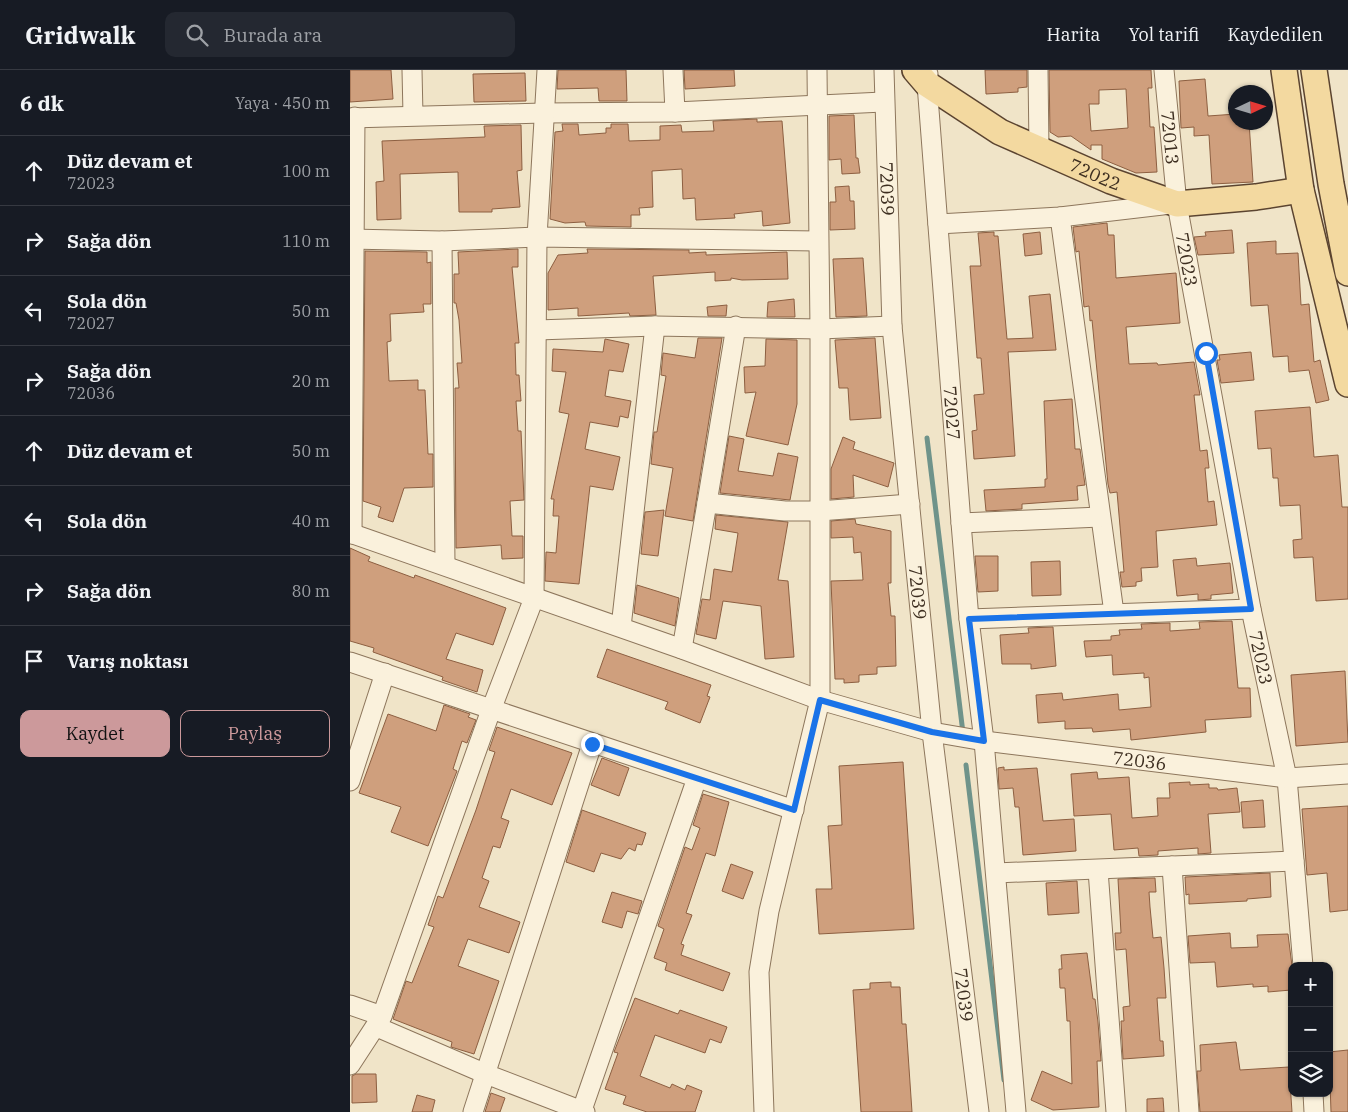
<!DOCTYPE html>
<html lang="tr">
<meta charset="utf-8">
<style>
body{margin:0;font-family:"IBM Plex Serif",serif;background:#242831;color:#f1f3f6}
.controls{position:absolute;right:15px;bottom:15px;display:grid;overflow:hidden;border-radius:10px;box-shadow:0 1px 4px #0004}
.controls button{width:45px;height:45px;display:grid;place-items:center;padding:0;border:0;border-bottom:1px solid #363941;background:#171b24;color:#f1f3f6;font:25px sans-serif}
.compass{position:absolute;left:878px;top:15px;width:45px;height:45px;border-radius:50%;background:#171b24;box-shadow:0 1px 4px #0004;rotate:86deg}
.stop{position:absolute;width:15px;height:15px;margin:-11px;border:4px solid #1a73e8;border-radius:50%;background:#fff}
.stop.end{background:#1a73e8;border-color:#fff;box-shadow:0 1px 5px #0008}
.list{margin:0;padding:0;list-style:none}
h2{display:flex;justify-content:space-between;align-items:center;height:65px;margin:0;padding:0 20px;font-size:21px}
h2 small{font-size:16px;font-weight:400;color:#9ea1a6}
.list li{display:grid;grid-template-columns:32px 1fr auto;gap:15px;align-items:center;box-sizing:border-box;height:70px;padding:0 20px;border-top:1px solid #363941}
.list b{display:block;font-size:19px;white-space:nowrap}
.list p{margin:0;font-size:16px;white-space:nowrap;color:#9ea1a6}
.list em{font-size:16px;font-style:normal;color:#9ea1a6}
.actions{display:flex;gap:10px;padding:15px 20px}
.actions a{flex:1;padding:11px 0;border:1px solid #cc999b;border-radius:10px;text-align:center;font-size:18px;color:#cc999b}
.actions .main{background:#cc999b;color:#111}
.icon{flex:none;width:28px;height:28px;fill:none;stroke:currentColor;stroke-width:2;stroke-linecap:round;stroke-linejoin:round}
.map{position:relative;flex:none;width:998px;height:1042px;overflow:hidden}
header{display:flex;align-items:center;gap:30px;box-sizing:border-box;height:70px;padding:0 25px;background:#171b24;border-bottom:1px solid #363941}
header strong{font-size:24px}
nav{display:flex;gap:28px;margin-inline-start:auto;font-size:18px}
.search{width:350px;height:45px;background:#242831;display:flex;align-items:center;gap:12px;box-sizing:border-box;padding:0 18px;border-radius:10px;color:#9ea1a6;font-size:19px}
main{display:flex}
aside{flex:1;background:#171b24}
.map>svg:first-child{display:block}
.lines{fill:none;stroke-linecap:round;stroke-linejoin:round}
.stream{stroke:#6f938a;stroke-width:5}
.building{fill:#cf9f7d;stroke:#8d5f41;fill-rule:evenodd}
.minor-casing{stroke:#8d765c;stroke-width:21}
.major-casing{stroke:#5b4430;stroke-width:28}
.minor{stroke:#faf1dc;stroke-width:19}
.major{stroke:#f3d9a0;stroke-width:25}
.route{stroke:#1a73e8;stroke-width:6}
.labels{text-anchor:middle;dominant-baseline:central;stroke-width:4;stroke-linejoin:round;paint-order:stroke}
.street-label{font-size:18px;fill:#3d2e20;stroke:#f7eed8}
</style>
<header>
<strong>Gridwalk</strong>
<div class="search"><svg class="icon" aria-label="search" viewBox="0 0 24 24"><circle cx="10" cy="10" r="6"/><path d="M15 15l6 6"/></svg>Burada ara</div>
<nav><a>Harita</a><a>Yol tarifi</a><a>Kaydedilen</a></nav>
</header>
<main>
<aside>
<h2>6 dk<small>Yaya · 450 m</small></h2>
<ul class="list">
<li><svg class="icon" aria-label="ahead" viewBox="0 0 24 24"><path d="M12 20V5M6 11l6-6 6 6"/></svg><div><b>Düz devam et</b><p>72023</p></div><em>100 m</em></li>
<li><svg class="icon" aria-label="right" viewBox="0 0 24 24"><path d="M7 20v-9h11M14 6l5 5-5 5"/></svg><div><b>Sağa dön</b></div><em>110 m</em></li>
<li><svg class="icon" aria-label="left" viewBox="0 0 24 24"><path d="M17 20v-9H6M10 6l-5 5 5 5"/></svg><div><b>Sola dön</b><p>72027</p></div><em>50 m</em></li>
<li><svg class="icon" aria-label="right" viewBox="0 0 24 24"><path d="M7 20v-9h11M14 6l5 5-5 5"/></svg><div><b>Sağa dön</b><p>72036</p></div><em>20 m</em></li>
<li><svg class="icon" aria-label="ahead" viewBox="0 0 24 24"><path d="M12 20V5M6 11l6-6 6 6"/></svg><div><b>Düz devam et</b></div><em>50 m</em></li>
<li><svg class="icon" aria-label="left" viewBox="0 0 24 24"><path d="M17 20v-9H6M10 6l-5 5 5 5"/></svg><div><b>Sola dön</b></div><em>40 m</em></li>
<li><svg class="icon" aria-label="right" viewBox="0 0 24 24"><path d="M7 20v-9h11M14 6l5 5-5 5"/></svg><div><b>Sağa dön</b></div><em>80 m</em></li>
<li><svg class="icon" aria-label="arrive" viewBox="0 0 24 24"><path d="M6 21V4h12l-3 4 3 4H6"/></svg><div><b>Varış noktası</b></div></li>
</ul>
<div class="actions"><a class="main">Kaydet</a><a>Paylaş</a></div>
</aside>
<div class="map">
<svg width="998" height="1042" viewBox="0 0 998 1042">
<rect width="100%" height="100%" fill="#f0e4c8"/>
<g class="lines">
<g class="stream">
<path d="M 577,368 L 613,663"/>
<path d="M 616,695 L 654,1010"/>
</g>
</g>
<g class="building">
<path d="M 0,0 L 41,0 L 43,29 L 0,32 Z"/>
<path d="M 208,0 L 276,0 L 277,31 L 249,31 L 248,18 L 207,19 Z"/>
<path d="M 334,0 L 384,0 L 385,16 L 335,19 Z"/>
<path d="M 635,0 L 677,0 L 677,17 L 668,18 L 668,22 L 636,24 Z"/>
<path d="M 699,0 L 801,0 L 802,18 L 798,18 L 800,57 L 804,57 L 807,102 L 786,103 L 752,89 L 752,75 L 741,75 L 741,80 L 721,66 L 708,67 L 700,62 ZM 776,19 L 778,58 L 741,61 L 739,34 L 749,34 L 749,20 Z"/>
<path d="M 175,3 L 176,31 L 124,32 L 123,4 Z"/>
<path d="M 855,9 L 858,46 L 886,44 L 886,52 L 899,52 L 903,112 L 862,114 L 859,65 L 844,66 L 844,57 L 831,58 L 829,11 Z"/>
<path d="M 504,45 L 506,88 L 508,88 L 510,103 L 492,104 L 491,89 L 479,90 L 479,46 Z"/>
<path d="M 407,49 L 407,52 L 432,51 L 440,153 L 413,156 L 412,141 L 384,144 L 385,148 L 346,150 L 345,128 L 333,129 L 332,99 L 302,101 L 303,137 L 289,138 L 290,145 L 281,145 L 281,157 L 236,156 L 235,152 L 232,152 L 215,153 L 200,149 L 205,62 L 213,61 L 212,54 L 228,54 L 229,65 L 256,63 L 256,58 L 261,58 L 261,54 L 278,54 L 279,71 L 310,70 L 310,56 L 331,55 L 332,62 L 364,61 L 363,51 Z"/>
<path d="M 171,55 L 172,100 L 167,101 L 170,137 L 142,139 L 142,142 L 109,142 L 108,102 L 50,104 L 51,149 L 27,150 L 26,112 L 34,111 L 32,71 L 135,67 L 134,56 Z"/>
<path d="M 499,116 L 500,131 L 504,131 L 505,159 L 480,160 L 480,132 L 486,132 L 485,117 Z"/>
<path d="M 757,153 L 758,165 L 764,165 L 766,208 L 826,203 L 830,253 L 776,257 L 779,294 L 807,293 L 808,295 L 844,292 L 850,325 L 844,325 L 850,381 L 857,380 L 859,398 L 855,398 L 858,432 L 864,431 L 867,455 L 806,461 L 808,497 L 791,498 L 792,511 L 786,512 L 786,516 L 772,517 L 770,502 L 774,502 L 767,422 L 760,423 L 758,414 L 742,250 L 740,251 L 739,236 L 734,237 L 729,181 L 726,182 L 723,157 Z"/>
<path d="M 882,160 L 884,183 L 848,185 L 844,167 L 856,166 L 855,162 Z"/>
<path d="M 644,162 L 644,166 L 648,166 L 657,269 L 683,268 L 679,226 L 700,224 L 706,280 L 658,282 L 665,386 L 624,389 L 622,361 L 627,360 L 624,325 L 634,324 L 631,288 L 627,288 L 620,196 L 631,196 L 628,163 Z"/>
<path d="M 690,162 L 692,184 L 675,186 L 673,164 Z"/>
<path d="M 926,171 L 926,184 L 948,183 L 951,235 L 959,234 L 964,292 L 970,290 L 979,330 L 966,333 L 959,300 L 939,302 L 938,286 L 923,287 L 918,235 L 901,236 L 897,173 Z"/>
<path d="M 168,179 L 168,197 L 162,197 L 169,273 L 165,273 L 166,305 L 169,305 L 171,331 L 166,331 L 168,361 L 171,361 L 174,430 L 160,431 L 162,466 L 173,466 L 173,488 L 152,489 L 151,475 L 106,478 L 105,318 L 109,318 L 107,293 L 112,293 L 109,250 L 106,233 L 104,233 L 104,204 L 109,204 L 108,182 Z"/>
<path d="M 237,179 L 339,180 L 339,183 L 356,182 L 356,185 L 437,182 L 438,209 L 392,210 L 381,208 L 381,210 L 365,211 L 365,202 L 303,206 L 306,245 L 280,246 L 279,243 L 228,246 L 228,238 L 198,240 L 198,203 L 208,185 L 238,183 Z"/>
<path d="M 15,181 L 77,182 L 77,193 L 81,192 L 81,234 L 73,234 L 74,242 L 40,244 L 41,271 L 37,272 L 39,311 L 68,310 L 68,320 L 75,320 L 78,384 L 83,384 L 83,417 L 54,418 L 43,452 L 28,447 L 31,437 L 13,431 Z"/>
<path d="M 513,188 L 517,246 L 486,247 L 483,189 Z"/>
<path d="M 444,229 L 445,247 L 417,247 L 418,232 Z"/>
<path d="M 377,235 L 376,246 L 358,246 L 357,237 Z"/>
<path d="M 348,268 L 372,268 L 343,451 L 315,446 L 323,398 L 301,394 L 304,362 L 307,362 L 316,306 L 311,305 L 313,283 L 345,288 Z"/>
<path d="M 525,268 L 531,348 L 500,350 L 498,318 L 489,318 L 485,270 Z"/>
<path d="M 255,269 L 279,274 L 273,302 L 259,300 L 255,326 L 281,331 L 278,348 L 270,346 L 268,357 L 240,352 L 235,379 L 270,387 L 263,420 L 240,416 L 229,514 L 195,511 L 196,482 L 206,483 L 209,446 L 203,446 L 204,429 L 201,429 L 219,344 L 209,342 L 216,302 L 202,301 L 203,279 L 253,282 Z"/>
<path d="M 416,269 L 447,270 L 447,334 L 438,375 L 396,366 L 406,322 L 395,323 L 394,297 L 415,296 Z"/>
<path d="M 901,282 L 904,310 L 871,313 L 867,290 L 870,290 L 869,285 Z"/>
<path d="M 722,329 L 725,379 L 730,379 L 735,415 L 727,416 L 728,430 L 672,434 L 672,439 L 636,441 L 634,420 L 695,417 L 695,409 L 697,409 L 694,331 Z"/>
<path d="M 960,337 L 964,387 L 988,385 L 992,437 L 998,437 L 998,529 L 966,531 L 963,487 L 944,488 L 943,470 L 952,469 L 950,435 L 930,436 L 928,408 L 923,408 L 921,378 L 908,379 L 905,341 Z"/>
<path d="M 379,366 L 394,369 L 388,401 L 423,406 L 428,383 L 448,387 L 440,430 L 370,423 Z"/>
<path d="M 493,367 L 505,372 L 503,379 L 544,393 L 538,417 L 503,405 L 504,427 L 481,429 L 481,399 Z"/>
<path d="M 314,440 L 308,486 L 291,484 L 295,442 Z"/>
<path d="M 366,445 L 438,452 L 428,510 L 438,511 L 444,587 L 415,589 L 411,536 L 373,531 L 366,569 L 346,564 L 352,529 L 360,530 L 364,499 L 382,502 L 388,463 L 365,459 Z"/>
<path d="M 505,449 L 506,454 L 541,461 L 541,513 L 538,513 L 541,546 L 545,546 L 546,596 L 527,597 L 527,604 L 509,605 L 509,612 L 494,613 L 494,609 L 485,609 L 481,511 L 513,510 L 511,482 L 504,483 L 503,467 L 481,468 L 481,451 Z"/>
<path d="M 0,478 L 20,487 L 18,491 L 64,508 L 65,505 L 156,538 L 143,575 L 106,563 L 96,589 L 133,600 L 127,622 L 92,610 L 93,607 L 23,582 L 24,578 L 0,571 Z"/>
<path d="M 625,486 L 648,486 L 648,521 L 628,522 Z"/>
<path d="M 846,488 L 847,496 L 880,493 L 883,523 L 861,525 L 861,529 L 848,530 L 848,524 L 827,526 L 823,490 Z"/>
<path d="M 710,491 L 711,525 L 682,526 L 681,492 Z"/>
<path d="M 287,515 L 329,528 L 325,556 L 284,543 Z"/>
<path d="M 882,551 L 888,618 L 900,618 L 901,647 L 855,650 L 856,662 L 781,670 L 780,659 L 743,662 L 742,658 L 715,659 L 715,651 L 688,653 L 686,625 L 712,623 L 713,630 L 768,624 L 769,640 L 801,637 L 799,607 L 794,608 L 794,603 L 763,605 L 762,585 L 736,587 L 734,571 L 761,570 L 761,566 L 770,565 L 769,560 L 792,559 L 791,554 L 820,553 L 820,561 L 850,559 L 849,552 Z"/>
<path d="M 703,557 L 706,596 L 681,599 L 681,594 L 652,594 L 650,565 L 679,563 L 678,558 Z"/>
<path d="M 257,579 L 361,615 L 357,626 L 360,627 L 350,653 L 315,639 L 318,632 L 247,607 Z"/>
<path d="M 995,601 L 998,672 L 946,676 L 941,605 Z"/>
<path d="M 94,635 L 120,644 L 118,647 L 126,650 L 117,673 L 112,671 L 103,699 L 107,701 L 78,776 L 41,762 L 51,737 L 9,723 L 38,644 L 86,661 Z"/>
<path d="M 147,657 L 222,683 L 202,735 L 161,719 L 151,748 L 159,751 L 150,778 L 143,776 L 132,808 L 139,811 L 129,837 L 170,852 L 159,883 L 118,869 L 108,896 L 149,911 L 124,984 L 101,977 L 102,972 L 43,949 L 56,911 L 62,913 L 84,857 L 78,855 L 88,826 L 93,828 L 126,740 L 145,682 L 139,680 Z"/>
<path d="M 252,688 L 279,698 L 269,726 L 241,715 Z"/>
<path d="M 553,692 L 564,859 L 469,864 L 466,819 L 482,819 L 478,756 L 492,755 L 489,696 Z"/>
<path d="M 654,697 L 654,700 L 687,698 L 693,751 L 724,749 L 726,781 L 673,785 L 669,737 L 665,737 L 663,718 L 649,719 L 648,698 Z"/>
<path d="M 747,702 L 748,709 L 779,707 L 782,748 L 808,746 L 807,728 L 820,728 L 819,713 L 840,712 L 840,715 L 859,714 L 859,718 L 867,718 L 868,720 L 887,718 L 890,742 L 858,744 L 861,783 L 848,784 L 848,778 L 808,781 L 808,785 L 789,786 L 788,778 L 764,780 L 761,744 L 724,746 L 721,704 Z"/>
<path d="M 353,724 L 379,732 L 365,786 L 356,783 L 336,843 L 342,845 L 331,874 L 334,875 L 331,885 L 380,903 L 373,921 L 315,900 L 317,893 L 304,888 L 314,859 L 308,856 L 335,777 L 342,780 L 350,758 L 343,755 Z"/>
<path d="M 913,730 L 915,757 L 893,758 L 891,732 Z"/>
<path d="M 998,736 L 998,840 L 980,842 L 977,803 L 957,805 L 952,739 Z"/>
<path d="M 232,740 L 296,763 L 292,775 L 287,774 L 285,781 L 279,778 L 271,789 L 251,783 L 244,802 L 216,792 Z"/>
<path d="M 381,794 L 403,802 L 393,829 L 372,821 Z"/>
<path d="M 920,803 L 921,827 L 897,829 L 897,831 L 839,834 L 839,824 L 836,825 L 835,807 Z"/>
<path d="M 805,808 L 806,822 L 799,822 L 800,837 L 803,868 L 811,867 L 814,898 L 816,928 L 807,928 L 810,971 L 813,971 L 814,986 L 773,989 L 771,951 L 774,951 L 773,937 L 780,936 L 776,879 L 766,880 L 765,863 L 771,863 L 768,809 Z"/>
<path d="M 727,811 L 729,843 L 698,845 L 696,813 Z"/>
<path d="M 262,822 L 292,831 L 288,844 L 277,841 L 272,858 L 252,852 Z"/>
<path d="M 880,863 L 881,878 L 908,877 L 907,865 L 938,864 L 942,896 L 941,920 L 918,922 L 918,916 L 903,917 L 903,914 L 867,917 L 865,892 L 840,893 L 838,866 Z"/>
<path d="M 737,883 L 743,929 L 745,929 L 748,952 L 751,991 L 747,991 L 749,1037 L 703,1040 L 681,1030 L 692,1001 L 722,1014 L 720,951 L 717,951 L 715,918 L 710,918 L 709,899 L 712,899 L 711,885 Z"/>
<path d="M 541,912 L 541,917 L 550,917 L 552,954 L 556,954 L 562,1042 L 511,1042 L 503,920 L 520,919 L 520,913 Z"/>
<path d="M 285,928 L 328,944 L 330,940 L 377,957 L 371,973 L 360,969 L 355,983 L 305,965 L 290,1006 L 320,1018 L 322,1014 L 335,1020 L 337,1015 L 352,1021 L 345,1042 L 297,1042 L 273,1034 L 276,1026 L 255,1019 L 268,983 L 264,982 Z"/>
<path d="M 886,972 L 890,1000 L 939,997 L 942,1042 L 850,1042 L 847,1001 L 851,1001 L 850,975 Z"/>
<path d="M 998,980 L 998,1042 L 981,1042 L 979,982 Z"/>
<path d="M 6,1004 L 26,1004 L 27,1032 L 2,1033 L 2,1006 Z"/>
<path d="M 141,1023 L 155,1028 L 150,1042 L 135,1042 Z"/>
<path d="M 67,1025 L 85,1030 L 82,1042 L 62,1042 Z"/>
<path d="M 813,1028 L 814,1042 L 797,1042 L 797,1029 Z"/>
</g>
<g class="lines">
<g class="minor-casing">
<g id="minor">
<path d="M 62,0 L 63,45"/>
<path d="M 323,0 L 325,42"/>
<path id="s1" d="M 534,0 L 542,256 L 582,662 L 629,1042"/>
<path d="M 688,0 L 689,79"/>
<path id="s2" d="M 814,0 L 827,134 L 901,539 L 937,708 L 953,896"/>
<path id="s3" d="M 578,4 L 577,14 L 611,453 L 619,549 L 634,671 L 666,1042"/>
<path d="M 0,48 L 193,43 L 325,42 L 533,32"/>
<path d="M 710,147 L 764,543"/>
<path d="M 588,154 L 710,147 L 821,134"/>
<path d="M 0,169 L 92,171 L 187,167 L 468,171"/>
<path d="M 92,171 L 95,495"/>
<path d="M 187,260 L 305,256 L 470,259 L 542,256"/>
<path d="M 357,433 L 386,256"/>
<path d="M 611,453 L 750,447"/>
<path id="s4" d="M 0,463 L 332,579 L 470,630 L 582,662 L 634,671 L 937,708 L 998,704"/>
<path d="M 2,464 L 5,47"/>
<path d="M 619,549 L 901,539"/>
<path d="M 271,557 L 305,256"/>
<path d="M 332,579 L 357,433 L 435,441 L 469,441 L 560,434"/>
<path d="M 0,592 L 444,740"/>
<path d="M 0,711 L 35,603"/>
<path d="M 822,796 L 839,1042"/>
<path d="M 748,800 L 766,1042"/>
<path d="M 646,803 L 944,791"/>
<path d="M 0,935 L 32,946"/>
<path d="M 27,957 L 136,1004 L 235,1042"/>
<path d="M 0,995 L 32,946 L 141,640 L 184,528 L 187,167 L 197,0"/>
<path d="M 963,1023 L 964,1042"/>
<path d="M 232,1040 L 347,708"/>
<path d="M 123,1042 L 242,674"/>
<path d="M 414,1042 L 409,902 L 419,841 L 470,630 L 470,259 L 467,0"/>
</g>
</g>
<g class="major-casing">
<g id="major">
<path id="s5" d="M 565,0 L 577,14 L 650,62 L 761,111 L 827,134 L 906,127 L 951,120"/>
<path d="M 934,0 L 951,120 L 998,314"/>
<path d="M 964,0 L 981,114 L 998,203"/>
</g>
</g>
<use href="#minor" class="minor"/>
<use href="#major" class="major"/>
</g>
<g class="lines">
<path class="route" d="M 242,674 L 444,740 L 470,630 L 582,662 L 634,671 L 619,549 L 901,539 L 856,283"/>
</g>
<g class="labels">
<g class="street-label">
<text stroke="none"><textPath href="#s2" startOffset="68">72013</textPath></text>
<text stroke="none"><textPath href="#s5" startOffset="210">72022</textPath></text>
<text stroke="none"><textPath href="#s1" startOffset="119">72039</textPath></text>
<text stroke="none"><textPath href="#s2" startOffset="191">72023</textPath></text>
<text stroke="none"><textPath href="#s3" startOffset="340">72027</textPath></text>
<text stroke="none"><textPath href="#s1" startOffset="524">72039</textPath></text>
<text stroke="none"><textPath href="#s2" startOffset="596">72023</textPath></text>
<text stroke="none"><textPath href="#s4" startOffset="825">72036</textPath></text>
<text stroke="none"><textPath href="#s1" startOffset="929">72039</textPath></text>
</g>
</g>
</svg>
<div class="controls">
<button>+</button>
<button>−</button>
<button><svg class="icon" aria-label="layers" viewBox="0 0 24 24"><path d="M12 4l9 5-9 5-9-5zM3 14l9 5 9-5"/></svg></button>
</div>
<svg class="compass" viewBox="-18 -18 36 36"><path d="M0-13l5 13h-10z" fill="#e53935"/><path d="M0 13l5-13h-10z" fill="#9ea1a6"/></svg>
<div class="stop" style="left:856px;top:283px"></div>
<div class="stop end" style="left:242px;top:674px"></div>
</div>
</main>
